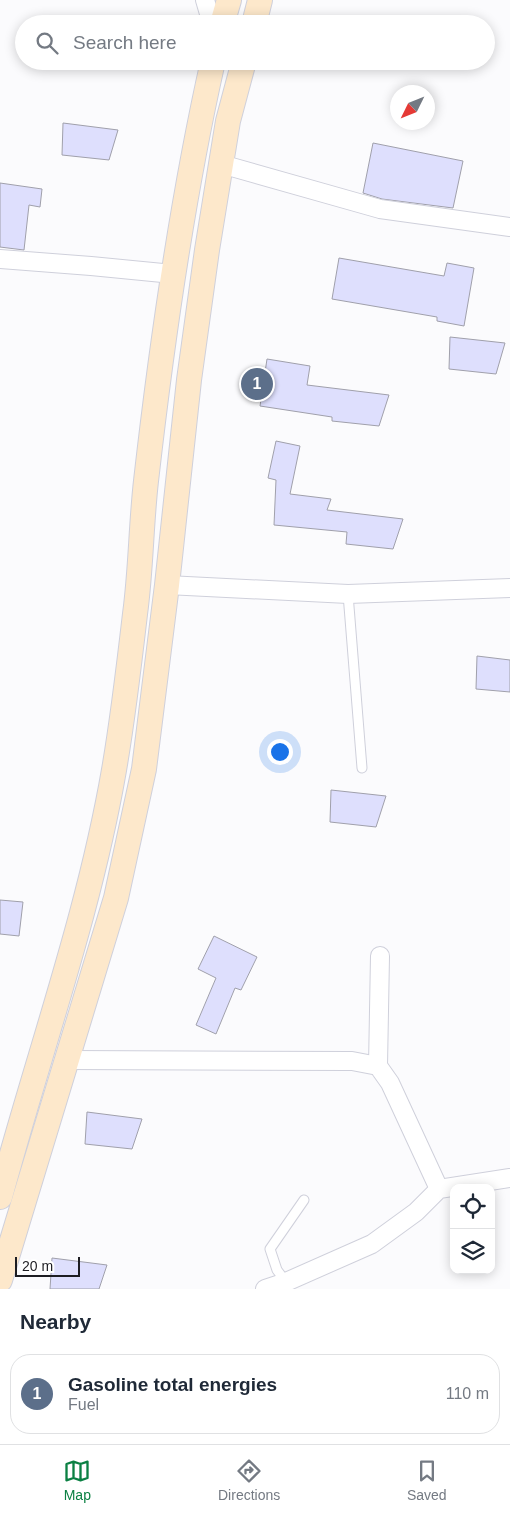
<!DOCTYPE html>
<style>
body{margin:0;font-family:Arial,sans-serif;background:#f2f2f3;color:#1f2937}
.controls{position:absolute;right:15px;bottom:15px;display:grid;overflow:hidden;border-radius:10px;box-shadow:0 2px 12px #0003}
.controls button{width:45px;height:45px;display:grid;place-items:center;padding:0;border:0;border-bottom:1px solid #e0e1e3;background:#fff;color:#1f2937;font:25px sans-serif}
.compass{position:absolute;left:390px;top:85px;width:45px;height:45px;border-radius:50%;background:#fff;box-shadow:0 2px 12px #0003;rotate:227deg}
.scale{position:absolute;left:15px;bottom:12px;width:65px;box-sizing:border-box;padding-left:5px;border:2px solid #1d1d22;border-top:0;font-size:14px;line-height:18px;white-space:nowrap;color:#1d1d22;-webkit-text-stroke:4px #fff;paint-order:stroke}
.you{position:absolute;left:279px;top:751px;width:18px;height:18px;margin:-12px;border:4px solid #fff;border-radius:50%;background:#1a73e8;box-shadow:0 0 0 8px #1a73e833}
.badge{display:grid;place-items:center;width:32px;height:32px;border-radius:50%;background:#0b8043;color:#fff;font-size:16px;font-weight:700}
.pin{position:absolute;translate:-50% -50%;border:2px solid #fff;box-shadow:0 1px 5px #0006}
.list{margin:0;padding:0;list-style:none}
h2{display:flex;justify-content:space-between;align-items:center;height:65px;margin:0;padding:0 20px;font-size:21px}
h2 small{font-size:16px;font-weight:400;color:#747a83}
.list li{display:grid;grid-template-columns:32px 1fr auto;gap:15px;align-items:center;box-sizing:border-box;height:80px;margin:0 10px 10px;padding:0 10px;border:1px solid #e0e1e3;border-radius:20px}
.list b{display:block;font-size:19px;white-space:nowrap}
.list p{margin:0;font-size:16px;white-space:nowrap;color:#747a83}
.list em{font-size:16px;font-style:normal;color:#747a83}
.icon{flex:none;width:28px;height:28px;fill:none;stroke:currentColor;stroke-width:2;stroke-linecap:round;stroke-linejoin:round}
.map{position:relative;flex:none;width:510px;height:1289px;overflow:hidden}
.search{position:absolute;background:#fff;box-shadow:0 2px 12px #0003;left:15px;right:15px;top:15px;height:55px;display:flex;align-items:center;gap:12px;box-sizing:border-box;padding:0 18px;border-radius:28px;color:#747a83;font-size:19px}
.sheet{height:155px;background:#fff}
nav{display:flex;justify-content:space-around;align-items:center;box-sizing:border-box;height:70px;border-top:1px solid #e0e1e3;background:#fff;font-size:14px;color:#747a83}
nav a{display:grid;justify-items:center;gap:2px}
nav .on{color:#0b8043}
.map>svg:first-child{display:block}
.building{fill:#dedffd;stroke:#a0a0ab}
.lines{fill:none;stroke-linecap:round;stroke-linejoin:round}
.lane-casing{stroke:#cfd0db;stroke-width:11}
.street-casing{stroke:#cfd0db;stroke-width:20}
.secondary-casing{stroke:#cfd0db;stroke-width:26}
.lane{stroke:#fff;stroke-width:9}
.street{stroke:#fff;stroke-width:18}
.secondary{stroke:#fde8cb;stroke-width:24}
</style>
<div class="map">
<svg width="510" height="1289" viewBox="0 0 510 1289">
<rect width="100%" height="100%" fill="#fbfbfd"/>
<g class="building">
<path d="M 63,123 L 118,130 L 109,160 L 62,155 Z"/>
<path d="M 373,143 L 463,161 L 453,208 L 382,199 L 363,193 Z"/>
<path d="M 0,183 L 42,189 L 40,207 L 29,205 L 24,250 L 0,247 Z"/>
<path d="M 339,258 L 444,276 L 447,263 L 474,268 L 464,326 L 437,321 L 437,317 L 332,299 Z"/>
<path d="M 450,337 L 505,343 L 496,374 L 449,369 Z"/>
<path d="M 267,359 L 310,366 L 307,385 L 389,395 L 379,426 L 332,421 L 332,417 L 260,406 Z"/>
<path d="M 276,441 L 300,446 L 290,494 L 331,499 L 327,510 L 403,519 L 393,549 L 346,544 L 347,532 L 274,525 L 276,480 L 268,478 Z"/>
<path d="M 477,656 L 510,660 L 510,692 L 476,689 Z"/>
<path d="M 331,790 L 386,796 L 376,827 L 330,822 Z"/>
<path d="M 0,900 L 23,902 L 19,936 L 0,934 Z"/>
<path d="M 214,936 L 257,957 L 241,990 L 235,988 L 216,1034 L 196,1025 L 216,978 L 198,969 Z"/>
<path d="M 87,1112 L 142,1119 L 132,1149 L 85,1144 Z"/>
<path d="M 52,1258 L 107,1265 L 99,1289 L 50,1289 Z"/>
</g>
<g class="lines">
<g class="lane-casing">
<g id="lane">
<path d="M 348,594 L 362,768"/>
<path d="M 286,1282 L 277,1270 L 270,1249 L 304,1200"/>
</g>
</g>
<g class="street-casing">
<g id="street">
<path d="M 205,0 L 212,24"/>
<path d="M 221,164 L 380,209 L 510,227"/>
<path d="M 0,259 L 91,266 L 173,274"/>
<path d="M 167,585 L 348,594 L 510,588"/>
<path d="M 66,1060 L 352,1061 L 378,1066 L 390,1083 L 439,1189"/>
<path d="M 378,1066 L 380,956"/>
<path d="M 265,1289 L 286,1282 L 372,1244 L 416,1212 L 439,1189 L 510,1178"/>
</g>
</g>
<g class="secondary-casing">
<g id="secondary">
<path d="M 222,24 L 229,0"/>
<path d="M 254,24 L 260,0"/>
<path d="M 0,1197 C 38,1055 89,915 114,770 C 123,718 129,666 135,614 C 141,570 141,525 146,481 C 162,340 182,199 213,61"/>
<path d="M 0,1280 L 116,898 L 144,769 L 167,585 L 189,380 L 207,250 L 228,121 L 244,61"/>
</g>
</g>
<use href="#lane" class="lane"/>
<use href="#street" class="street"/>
<use href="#secondary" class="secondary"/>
</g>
</svg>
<div class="controls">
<button><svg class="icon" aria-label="locate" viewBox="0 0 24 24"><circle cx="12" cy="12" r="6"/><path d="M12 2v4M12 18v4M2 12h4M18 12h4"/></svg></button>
<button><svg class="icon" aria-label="layers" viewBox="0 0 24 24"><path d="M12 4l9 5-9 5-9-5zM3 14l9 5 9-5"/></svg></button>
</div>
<svg class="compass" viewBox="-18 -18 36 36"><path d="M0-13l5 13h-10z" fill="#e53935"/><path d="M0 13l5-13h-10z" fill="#747a83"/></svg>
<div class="scale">20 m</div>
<div class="you"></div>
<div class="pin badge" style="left:257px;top:384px;background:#5c6f8a">1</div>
<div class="search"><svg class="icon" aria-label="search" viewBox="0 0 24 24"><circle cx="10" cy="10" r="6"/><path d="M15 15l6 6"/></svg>Search here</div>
</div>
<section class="sheet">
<h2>Nearby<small></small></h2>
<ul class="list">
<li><span class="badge" style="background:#5c6f8a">1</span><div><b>Gasoline total energies</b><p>Fuel</p></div><em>110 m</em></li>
</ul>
</section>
<nav>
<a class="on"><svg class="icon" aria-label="map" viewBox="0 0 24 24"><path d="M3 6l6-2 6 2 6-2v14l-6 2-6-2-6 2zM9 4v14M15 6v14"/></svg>Map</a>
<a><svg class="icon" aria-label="directions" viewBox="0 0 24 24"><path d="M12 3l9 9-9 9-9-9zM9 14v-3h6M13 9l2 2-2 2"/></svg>Directions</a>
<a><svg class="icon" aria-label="saved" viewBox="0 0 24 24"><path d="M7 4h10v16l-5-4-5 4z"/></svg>Saved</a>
</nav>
